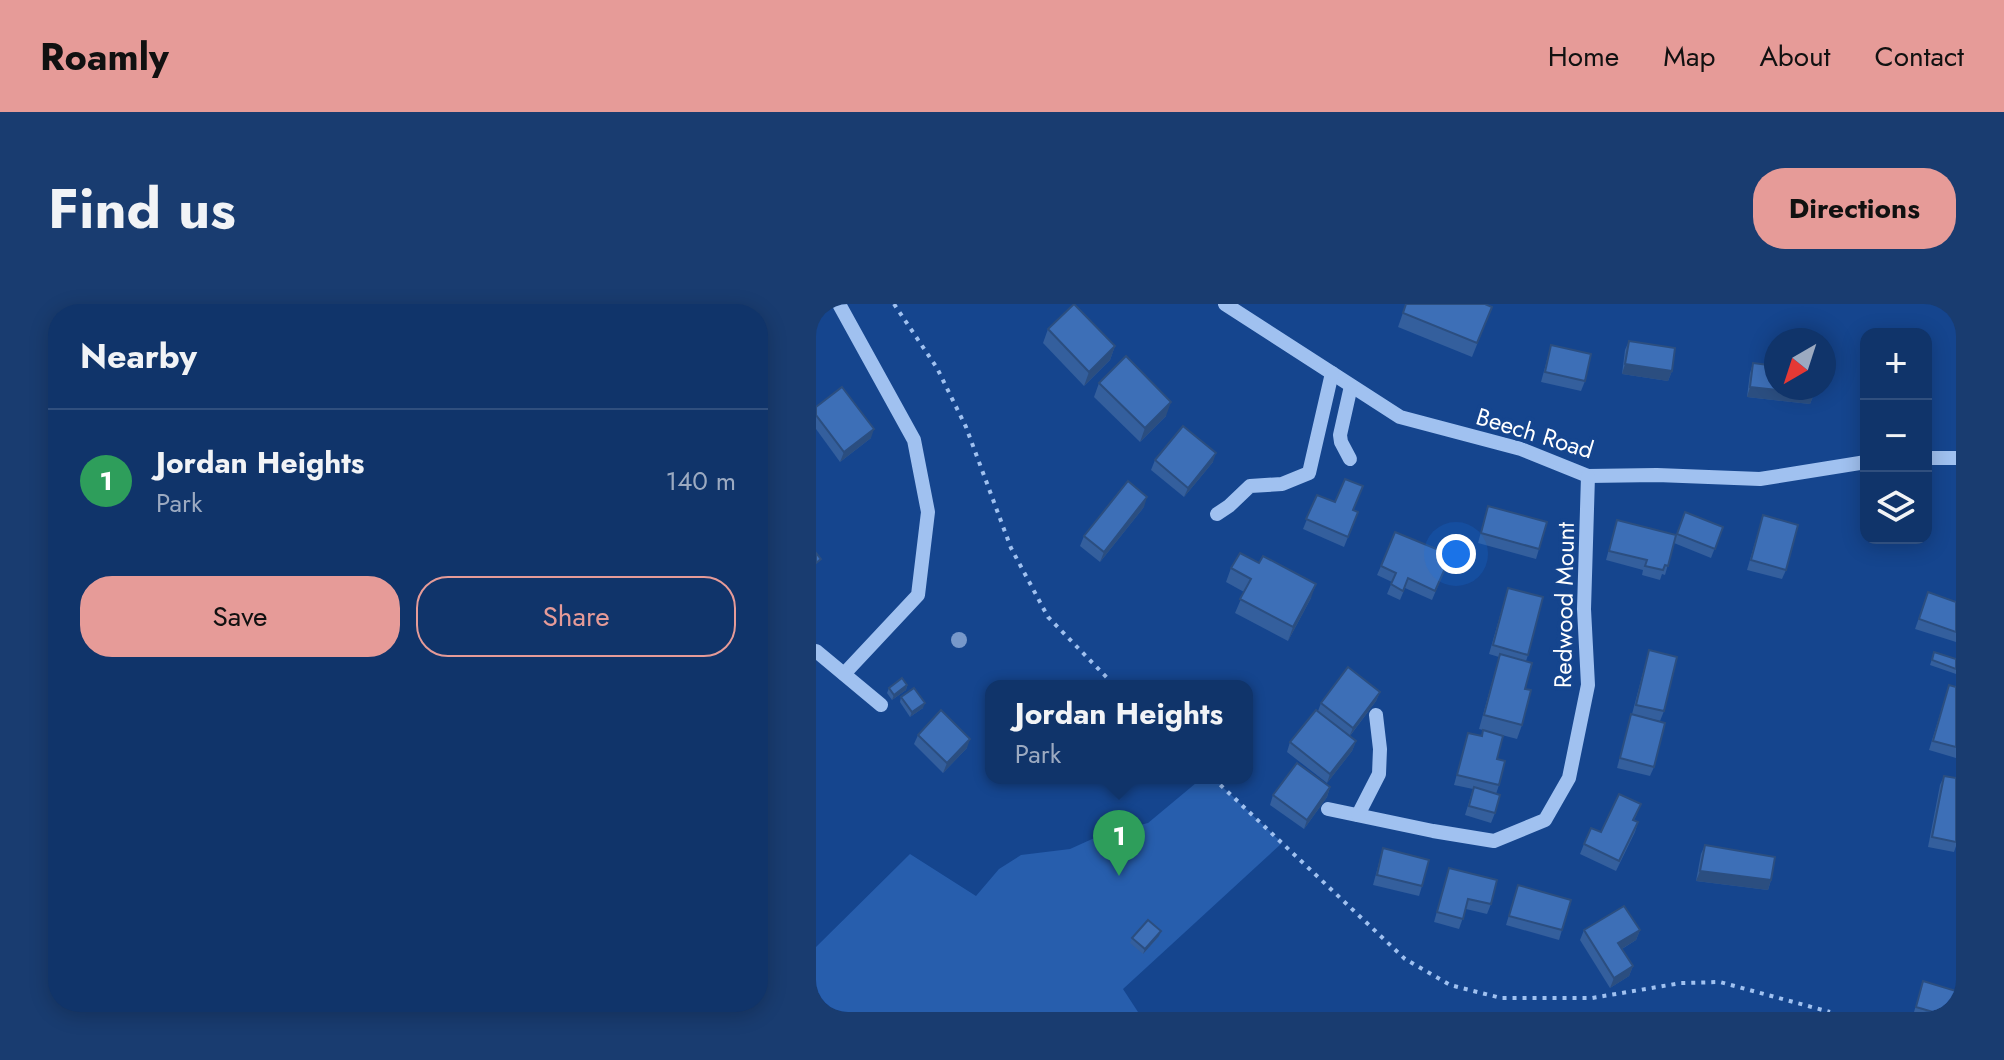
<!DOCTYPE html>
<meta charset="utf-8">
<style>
body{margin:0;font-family:Jost,sans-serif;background:#193c70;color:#f1f3f6}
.controls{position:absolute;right:24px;top:24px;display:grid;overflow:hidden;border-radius:16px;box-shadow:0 4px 20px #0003}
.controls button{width:72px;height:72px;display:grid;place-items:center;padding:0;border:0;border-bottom:2px solid #304f7e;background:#10346a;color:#f1f3f6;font:40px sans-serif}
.compass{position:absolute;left:948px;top:24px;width:72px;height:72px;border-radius:50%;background:#10346a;box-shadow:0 4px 20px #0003;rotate:219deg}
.you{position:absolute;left:640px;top:250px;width:28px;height:28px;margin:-20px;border:6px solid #fff;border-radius:50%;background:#1a73e8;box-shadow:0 0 0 12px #1a73e833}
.badge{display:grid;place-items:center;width:52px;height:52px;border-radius:50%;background:#e69b98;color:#fff;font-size:26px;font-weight:700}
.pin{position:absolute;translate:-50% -66px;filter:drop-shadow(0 2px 4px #0008)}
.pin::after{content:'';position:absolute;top:42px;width:28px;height:24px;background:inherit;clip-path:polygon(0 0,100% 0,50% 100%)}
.popup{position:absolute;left:169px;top:376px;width:268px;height:104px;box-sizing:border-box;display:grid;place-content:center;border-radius:16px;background:#10346a;filter:drop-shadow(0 2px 6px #0005);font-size:26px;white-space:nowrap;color:#9caac1}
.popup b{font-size:30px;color:#f1f3f6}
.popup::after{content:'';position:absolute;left:50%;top:100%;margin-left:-16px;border:16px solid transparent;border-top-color:#10346a}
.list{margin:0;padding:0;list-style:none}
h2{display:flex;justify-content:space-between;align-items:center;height:104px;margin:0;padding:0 32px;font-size:34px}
h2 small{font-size:26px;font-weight:400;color:#9caac1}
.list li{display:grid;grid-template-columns:52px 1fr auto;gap:24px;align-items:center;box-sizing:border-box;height:144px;padding:0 32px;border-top:2px solid #304f7e}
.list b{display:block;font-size:30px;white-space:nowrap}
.list p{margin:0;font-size:26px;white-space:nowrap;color:#9caac1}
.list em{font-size:26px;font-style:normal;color:#9caac1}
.actions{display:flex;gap:16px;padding:24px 32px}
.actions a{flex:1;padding:18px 0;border:2px solid #e69b98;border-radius:32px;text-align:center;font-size:28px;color:#e69b98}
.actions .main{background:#e69b98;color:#111}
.icon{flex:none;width:44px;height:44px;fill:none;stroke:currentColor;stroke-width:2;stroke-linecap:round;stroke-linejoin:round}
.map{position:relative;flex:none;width:1140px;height:708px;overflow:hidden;border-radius:32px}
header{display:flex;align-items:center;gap:48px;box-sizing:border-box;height:112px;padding:0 40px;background:#e69b98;color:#111}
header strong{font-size:38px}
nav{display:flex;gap:44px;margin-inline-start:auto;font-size:28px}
.intro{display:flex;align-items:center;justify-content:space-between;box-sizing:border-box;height:192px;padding:0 48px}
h1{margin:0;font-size:56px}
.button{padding:20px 36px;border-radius:32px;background:#e69b98;color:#111;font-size:28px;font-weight:700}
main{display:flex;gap:48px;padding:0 48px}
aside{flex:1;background:#10346a;border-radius:32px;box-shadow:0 4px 20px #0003}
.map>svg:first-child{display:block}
.green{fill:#275ead}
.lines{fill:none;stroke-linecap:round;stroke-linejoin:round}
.path{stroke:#a0c1f0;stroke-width:4;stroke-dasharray:4 6;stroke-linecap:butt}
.minor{stroke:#a0c1f0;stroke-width:14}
.tree{fill:#7798ca}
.wall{fill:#345f9d}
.shaded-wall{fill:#2b4e80}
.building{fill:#3d6fb7;stroke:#2b4e80;stroke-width:2}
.labels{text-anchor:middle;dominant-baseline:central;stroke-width:8;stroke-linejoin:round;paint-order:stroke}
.street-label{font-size:24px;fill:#fff;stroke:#15458e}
</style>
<header>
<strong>Roamly</strong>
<nav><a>Home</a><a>Map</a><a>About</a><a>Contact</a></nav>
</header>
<div class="intro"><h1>Find us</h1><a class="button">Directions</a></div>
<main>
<aside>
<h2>Nearby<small></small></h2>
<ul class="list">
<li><span class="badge" style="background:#2e9e5b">1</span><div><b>Jordan Heights</b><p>Park</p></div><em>140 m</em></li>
</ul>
<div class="actions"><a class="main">Save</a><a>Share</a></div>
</aside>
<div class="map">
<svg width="1140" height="708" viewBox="0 0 1140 708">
<rect width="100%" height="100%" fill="#15458e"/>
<path class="green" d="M 386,474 L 397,474 L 466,539 L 307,685 L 322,708 L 0,708 L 0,643 L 94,550 L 160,592 L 183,565 L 205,551 L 254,545 L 285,531 L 332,519 Z"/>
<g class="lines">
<g class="path">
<path d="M 78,0 L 121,64 L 150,123 L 195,244 L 232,313 L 299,382"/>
<path d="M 397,474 L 589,655 L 634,681 L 685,694 L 776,694 L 865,679 L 904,678 L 1014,708"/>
</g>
<g class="minor">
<path d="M 23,0 L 98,136 L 112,208 L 102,291 L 28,370"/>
<path d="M 409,0 L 584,113 L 705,145 L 772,172 L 841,171 L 944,175 L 1050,158"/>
<path d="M 1110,154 L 1140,154"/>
<path d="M 534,155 L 525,138 L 524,131 L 535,82"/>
<path d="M 401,210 L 413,202 L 434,182 L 466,180 L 493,169 L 516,69"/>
<path d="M 0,347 L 65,401"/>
<path d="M 512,505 L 617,527 L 678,537 L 729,516 L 753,474 L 772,381 L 768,305 L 772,172"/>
<path d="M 542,511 L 563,470 L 564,445 L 560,411"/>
</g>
</g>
<circle class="tree" cx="143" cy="336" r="8"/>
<g class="wall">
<path d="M 590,0 L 676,3 L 656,53 L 582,23 Z"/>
<path d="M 232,25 L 299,42 L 294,56 L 268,82 L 227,39 Z"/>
<path d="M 813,37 L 856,67 L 852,77 L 806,70 L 809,46 Z"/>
<path d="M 735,41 L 769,77 L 765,87 L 725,78 Z"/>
<path d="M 937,59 L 998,90 L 994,100 L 931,93 L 934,69 Z"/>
<path d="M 283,79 L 350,112 L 324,138 L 278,93 Z"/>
<path d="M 0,103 L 55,134 L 24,158 L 0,125 Z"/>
<path d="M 339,156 L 397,158 L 368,193 L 335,166 Z"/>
<path d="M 501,191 L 542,208 L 528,243 L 487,225 Z"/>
<path d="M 672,202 L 723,245 L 720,255 L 662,239 Z"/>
<path d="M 328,203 L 284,258 L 264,242 L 268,232 Z"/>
<path d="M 869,208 L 907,223 L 895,254 L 858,239 L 849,271 L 846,270 L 844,276 L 826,271 L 827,266 L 790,256 L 801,216 L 860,231 Z"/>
<path d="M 947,211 L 970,266 L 966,275 L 931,266 Z"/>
<path d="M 635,251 L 616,296 L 589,284 L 584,296 L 571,290 L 576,278 L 561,271 L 565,262 Z"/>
<path d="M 443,259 L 495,294 L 472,337 L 419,309 L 428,288 L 410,278 L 415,264 Z"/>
<path d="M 692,284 L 712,351 L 710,357 L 709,385 L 706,421 L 701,435 L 663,425 L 683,353 L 673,350 Z"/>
<path d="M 1112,288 L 1140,298 L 1140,338 L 1099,325 Z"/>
<path d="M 833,346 L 848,407 L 844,417 L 816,410 Z"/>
<path d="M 1118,348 L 1140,355 L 1140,370 L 1114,361 Z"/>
<path d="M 91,381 L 90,386 L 76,396 L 71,389 L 73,384 Z"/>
<path d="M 1133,381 L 1140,383 L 1140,454 L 1113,446 Z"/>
<path d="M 564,388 L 560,397 L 534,432 L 540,437 L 536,447 L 511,479 L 471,448 L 474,438 L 502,407 L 505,399 Z"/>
<path d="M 85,393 L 107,404 L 94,413 L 84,398 Z"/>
<path d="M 815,410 L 838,463 L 834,472 L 801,464 Z"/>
<path d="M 652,429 L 681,455 L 683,481 L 680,490 L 679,509 L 675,519 L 649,511 L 657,485 L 638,481 Z"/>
<path d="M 102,431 L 151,444 L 127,469 L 98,440 Z"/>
<path d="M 1128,472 L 1140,474 L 1140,542 L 1138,548 L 1112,543 L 1124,481 Z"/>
<path d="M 514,483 L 511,493 L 488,525 L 454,501 L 457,491 Z"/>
<path d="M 821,510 L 818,516 L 822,518 L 819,528 L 800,567 L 764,550 L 768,540 L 785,528 Z"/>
<path d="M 889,541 L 955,576 L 952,586 L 880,577 L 885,550 Z"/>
<path d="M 567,544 L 606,582 L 603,592 L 557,581 Z"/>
<path d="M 633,564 L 675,600 L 671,610 L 650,605 L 643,625 L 618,618 Z"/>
<path d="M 702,581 L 746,626 L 743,636 L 690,621 Z"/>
<path d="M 768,626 L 824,626 L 820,636 L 806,645 L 817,662 L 813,672 L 794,684 L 764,636 Z"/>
<path d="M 345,627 L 343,632 L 327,650 L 314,639 L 316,634 Z"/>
<path d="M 1107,677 L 1139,708 L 1098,708 Z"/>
</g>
<g class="shaded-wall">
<path d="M 299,42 L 294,56 L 268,82 L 273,68 Z"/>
<path d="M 809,60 L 856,67 L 852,77 L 806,70 Z"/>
<path d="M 934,83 L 998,90 L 994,100 L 931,93 Z"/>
<path d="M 1110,84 L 1114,84 L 1111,93 L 1110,93 Z"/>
<path d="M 355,98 L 350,112 L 324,138 L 329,124 Z"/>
<path d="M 58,125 L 55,134 L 24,158 L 28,148 Z"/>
<path d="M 400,149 L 397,158 L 368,193 L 372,184 Z"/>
<path d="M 331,193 L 328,203 L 284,258 L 288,248 Z"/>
<path d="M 500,280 L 495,294 L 472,337 L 477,323 Z"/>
<path d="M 91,381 L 90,386 L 76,396 L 78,391 Z"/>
<path d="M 564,388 L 560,397 L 533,433 L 537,424 Z"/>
<path d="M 109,399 L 107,404 L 94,413 L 96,408 Z"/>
<path d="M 154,435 L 151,444 L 127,469 L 131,459 Z"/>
<path d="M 540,437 L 536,447 L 511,479 L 514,470 Z"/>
<path d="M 514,483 L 511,493 L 488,525 L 491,516 Z"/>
<path d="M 884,567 L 955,576 L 952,586 L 880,577 Z"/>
<path d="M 824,626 L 820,636 L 799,649 L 802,639 Z"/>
<path d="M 345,627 L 343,632 L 327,650 L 329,645 Z"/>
<path d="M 817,662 L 813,672 L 794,684 L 798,674 Z"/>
</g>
<g class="building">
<path d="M 258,0 L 299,42 L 273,68 L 232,25 Z"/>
<path d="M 590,0 L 669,0 L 676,3 L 661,39 L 587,9 Z"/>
<path d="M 813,37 L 859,44 L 856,67 L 809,60 Z"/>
<path d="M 735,41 L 775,50 L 769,77 L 729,68 Z"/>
<path d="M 310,52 L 355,98 L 329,124 L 283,79 Z"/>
<path d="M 937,59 L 960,62 L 960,84 L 998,84 L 998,90 L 934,83 Z"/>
<rect x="1110" y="62" width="4" height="22"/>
<path d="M 26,83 L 58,125 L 28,148 L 0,111 L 0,103 Z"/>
<path d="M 367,122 L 400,149 L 372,184 L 339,156 Z"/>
<path d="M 529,175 L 547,182 L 537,206 L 542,208 L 532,233 L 490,215 L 501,191 L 519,198 Z"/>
<path d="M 312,177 L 331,193 L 288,248 L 268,232 Z"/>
<path d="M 672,202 L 731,218 L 723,245 L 665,229 Z"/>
<path d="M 869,208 L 907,223 L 899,245 L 861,230 Z"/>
<path d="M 947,211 L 982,221 L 970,266 L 935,256 Z"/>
<path d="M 801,216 L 860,231 L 852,262 L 849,261 L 847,266 L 829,262 L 831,256 L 793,247 Z"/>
<path d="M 579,228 L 635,251 L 619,287 L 592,274 L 587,287 L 575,280 L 580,269 L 565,262 Z"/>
<path d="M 0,249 L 5,255 L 0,259 Z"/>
<path d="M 424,249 L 443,259 L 447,252 L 500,280 L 477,323 L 424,295 L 435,275 L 415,264 Z"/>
<path d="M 692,284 L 727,293 L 712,351 L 677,341 Z"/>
<path d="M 1112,288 L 1140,298 L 1140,328 L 1103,315 Z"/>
<path d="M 833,346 L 861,353 L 848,407 L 820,401 Z"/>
<path d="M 1118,348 L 1140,355 L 1140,365 L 1116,356 Z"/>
<path d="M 684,350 L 716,359 L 709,385 L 715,386 L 706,421 L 668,411 Z"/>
<path d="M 532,363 L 564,388 L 537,424 L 505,399 Z"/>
<path d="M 86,374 L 91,381 L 78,391 L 73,384 Z"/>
<path d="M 1133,381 L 1140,383 L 1140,443 L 1117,437 Z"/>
<path d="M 98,384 L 109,399 L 96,408 L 85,393 Z"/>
<path d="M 125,406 L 154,435 L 131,459 L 102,431 Z"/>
<path d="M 500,406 L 540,437 L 514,470 L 474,438 Z"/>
<path d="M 815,410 L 849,419 L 838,463 L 804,454 Z"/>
<path d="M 667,426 L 687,432 L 681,455 L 689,457 L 683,481 L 641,471 L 652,429 L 666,432 Z"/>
<path d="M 481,459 L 514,483 L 491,516 L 457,491 Z"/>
<path d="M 1128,472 L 1140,474 L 1140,538 L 1116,533 Z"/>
<path d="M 658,483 L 684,491 L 679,509 L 653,502 Z"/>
<path d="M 803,490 L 825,500 L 817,516 L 822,518 L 803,557 L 768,540 L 775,524 L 785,528 Z"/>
<path d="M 889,541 L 959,553 L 955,576 L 884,567 Z"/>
<path d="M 567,544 L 613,556 L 606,582 L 561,571 Z"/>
<path d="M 633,564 L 681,576 L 675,600 L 652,595 L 647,615 L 621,608 Z"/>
<path d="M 702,581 L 755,596 L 746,626 L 693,612 Z"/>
<path d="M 808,602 L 824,626 L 802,639 L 817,662 L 798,674 L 768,626 Z"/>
<path d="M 332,616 L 345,627 L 329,645 L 316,634 Z"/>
<path d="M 1107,677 L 1140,687 L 1139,708 L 1117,708 L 1100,703 Z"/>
</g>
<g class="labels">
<g class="street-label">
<text transform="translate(719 129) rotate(17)">Beech Road</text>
<text transform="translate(748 301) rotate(-89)">Redwood Mount</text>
</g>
</g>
</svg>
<div class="controls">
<button>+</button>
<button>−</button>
<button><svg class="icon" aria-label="layers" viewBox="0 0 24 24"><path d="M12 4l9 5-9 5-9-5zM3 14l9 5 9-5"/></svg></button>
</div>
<svg class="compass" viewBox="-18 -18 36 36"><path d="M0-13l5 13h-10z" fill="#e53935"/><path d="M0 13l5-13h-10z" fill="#9caac1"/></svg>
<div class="you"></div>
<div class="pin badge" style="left:303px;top:572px;background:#2e9e5b">1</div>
<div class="popup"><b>Jordan Heights</b>Park</div>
</div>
</main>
